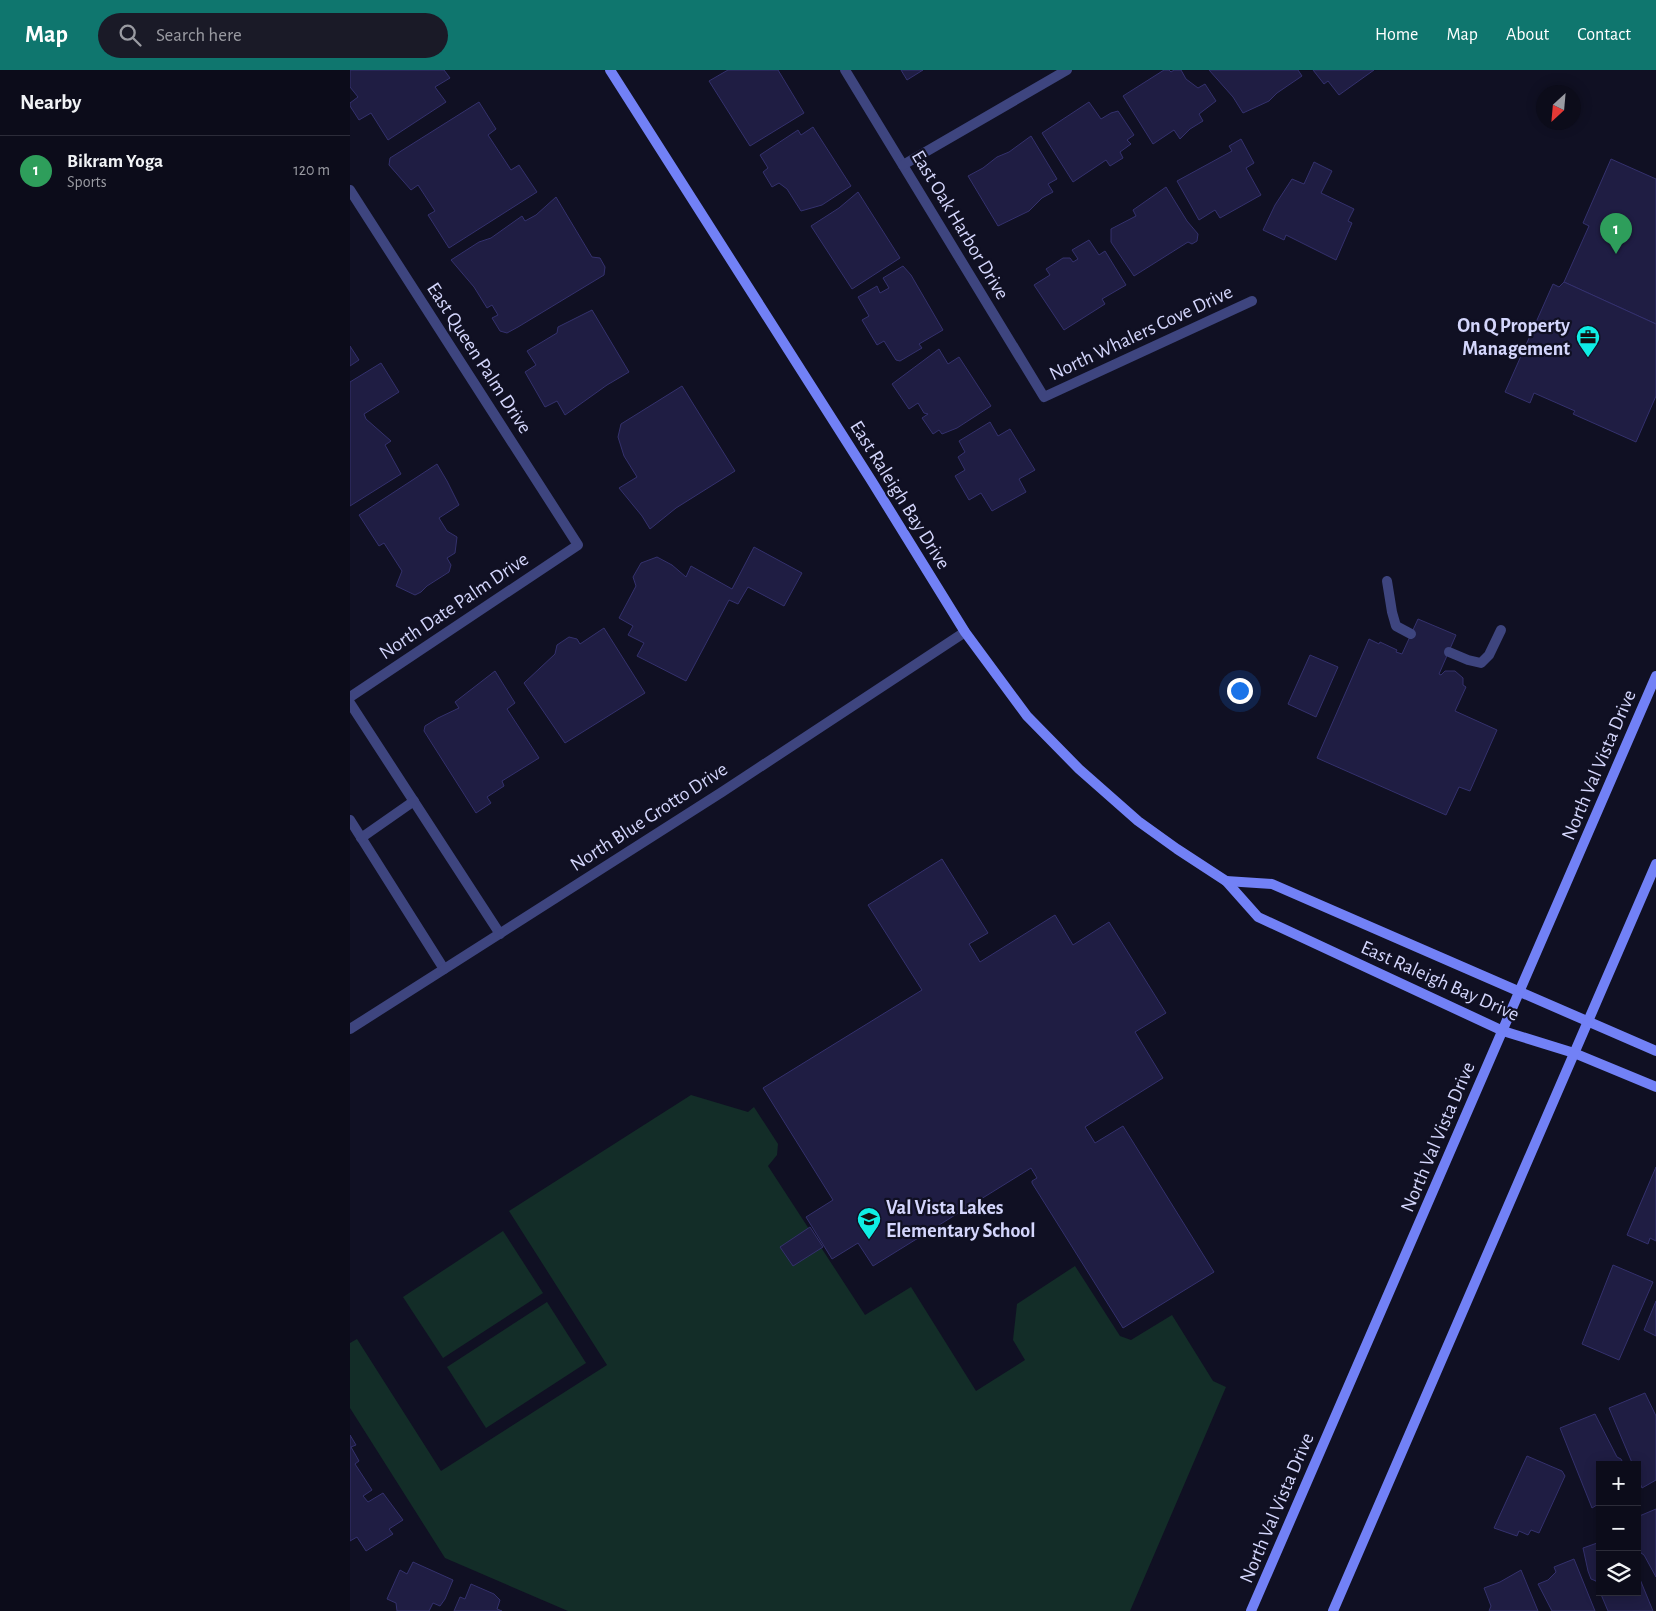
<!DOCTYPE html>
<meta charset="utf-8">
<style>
body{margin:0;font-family:"Alegreya Sans",sans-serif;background:#1a1a27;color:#f1f3f6}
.controls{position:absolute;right:15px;bottom:15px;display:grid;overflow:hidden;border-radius:0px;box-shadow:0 2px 12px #0003}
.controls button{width:45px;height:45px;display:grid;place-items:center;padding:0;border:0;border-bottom:1px solid #2c2c39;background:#0c0c1a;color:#f1f3f6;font:25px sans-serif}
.compass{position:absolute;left:1186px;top:15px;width:45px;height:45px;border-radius:50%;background:#0c0c1a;box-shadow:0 2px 12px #0003;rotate:206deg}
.you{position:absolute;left:889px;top:620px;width:18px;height:18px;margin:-12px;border:4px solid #fff;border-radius:50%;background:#1a73e8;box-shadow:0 0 0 8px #1a73e833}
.badge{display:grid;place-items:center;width:32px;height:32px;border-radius:50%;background:#0f766e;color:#fff;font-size:16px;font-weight:700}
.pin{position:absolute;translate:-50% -41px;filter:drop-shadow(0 1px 2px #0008)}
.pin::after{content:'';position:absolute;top:26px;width:18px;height:15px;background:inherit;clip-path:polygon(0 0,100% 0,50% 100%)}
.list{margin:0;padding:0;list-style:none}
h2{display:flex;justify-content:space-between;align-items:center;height:65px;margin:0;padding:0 20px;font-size:21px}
h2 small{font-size:16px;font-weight:400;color:#9a9ba2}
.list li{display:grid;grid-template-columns:32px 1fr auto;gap:15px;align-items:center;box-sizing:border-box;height:70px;padding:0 20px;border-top:1px solid #2c2c39}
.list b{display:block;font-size:19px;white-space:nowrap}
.list p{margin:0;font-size:16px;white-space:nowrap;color:#9a9ba2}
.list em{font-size:16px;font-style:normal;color:#9a9ba2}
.icon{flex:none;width:28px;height:28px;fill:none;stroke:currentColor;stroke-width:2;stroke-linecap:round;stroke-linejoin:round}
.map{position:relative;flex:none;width:1306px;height:1541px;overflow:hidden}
header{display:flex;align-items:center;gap:30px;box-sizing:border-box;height:70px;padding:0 25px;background:#0f766e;color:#fff}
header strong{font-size:24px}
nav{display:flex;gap:28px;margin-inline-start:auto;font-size:18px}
.search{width:350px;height:45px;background:#1a1a27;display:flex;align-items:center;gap:12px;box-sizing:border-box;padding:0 18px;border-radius:28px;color:#9a9ba2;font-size:19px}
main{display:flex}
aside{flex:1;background:#0c0c1a}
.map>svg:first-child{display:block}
.green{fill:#132d28}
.building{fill:#1f1d43;stroke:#34316d}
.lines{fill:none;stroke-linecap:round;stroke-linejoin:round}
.lane{stroke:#3e457f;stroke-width:10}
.street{stroke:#3e457f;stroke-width:10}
.secondary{stroke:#7281f6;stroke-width:10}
.labels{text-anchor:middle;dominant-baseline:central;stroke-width:4.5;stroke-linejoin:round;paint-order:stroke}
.street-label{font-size:20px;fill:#d4d6fc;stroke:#101023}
.poi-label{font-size:20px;font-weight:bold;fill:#d4d6fc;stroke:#101023;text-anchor:end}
</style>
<header>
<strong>Map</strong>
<div class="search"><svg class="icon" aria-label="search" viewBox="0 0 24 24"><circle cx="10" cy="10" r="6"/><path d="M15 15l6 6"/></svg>Search here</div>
<nav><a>Home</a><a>Map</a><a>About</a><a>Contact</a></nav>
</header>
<main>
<aside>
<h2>Nearby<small></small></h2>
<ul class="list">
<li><span class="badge" style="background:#2e9e5b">1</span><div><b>Bikram Yoga</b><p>Sports</p></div><em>120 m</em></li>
</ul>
</aside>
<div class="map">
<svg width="1306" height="1541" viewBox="0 0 1306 1541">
<rect width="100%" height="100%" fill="#101023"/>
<g class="green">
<path d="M 341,1025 L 398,1042 L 404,1037 L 428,1074 L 427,1085 L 418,1096 L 515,1245 L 561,1217 L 626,1321 L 675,1290 L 663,1270 L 667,1234 L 725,1196 L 770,1266 L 781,1270 L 822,1245 L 863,1311 L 876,1317 L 780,1541 L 218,1541 L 95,1488 L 0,1338 L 0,1273 L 7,1269 L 91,1401 L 257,1295 L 159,1141 Z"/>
<path d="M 153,1161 L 193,1223 L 93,1288 L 53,1227 Z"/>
<path d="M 197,1232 L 236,1293 L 136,1358 L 97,1297 Z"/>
</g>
<g class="building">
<path d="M 0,0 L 94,0 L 100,8 L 85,17 L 96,32 L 38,70 L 21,43 L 9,50 L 0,36 L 0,33 L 8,27 L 0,17 Z"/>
<path d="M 378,0 L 428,0 L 454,43 L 400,76 L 359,11 Z"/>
<path d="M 551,0 L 573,0 L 557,10 Z"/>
<path d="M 814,0 L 819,0 L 821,2 L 824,0 L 831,0 L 836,9 L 848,18 L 855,14 L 866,31 L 849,44 L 853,51 L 840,59 L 830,69 L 824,60 L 803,74 L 773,26 Z"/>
<path d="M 859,0 L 948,0 L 952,6 L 927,23 L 919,31 L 893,43 L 883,27 Z"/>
<path d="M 963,0 L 1024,0 L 989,25 L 978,11 L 974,14 Z"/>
<path d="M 129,32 L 146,59 L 138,65 L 161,100 L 169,95 L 187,122 L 99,178 L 78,145 L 85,141 L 68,115 L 61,120 L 39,95 L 40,88 Z"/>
<path d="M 739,32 L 751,49 L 761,43 L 768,41 L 784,65 L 777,70 L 781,74 L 770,82 L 773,88 L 760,96 L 756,90 L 723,112 L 692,63 Z"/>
<path d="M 463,57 L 501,116 L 472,135 L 451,141 L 437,119 L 429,113 L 422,117 L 413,102 L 418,98 L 410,85 L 448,60 L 451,65 Z"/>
<path d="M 681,66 L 707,109 L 698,114 L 703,122 L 692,128 L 679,141 L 648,156 L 618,106 L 633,98 L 647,87 L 659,82 Z"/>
<path d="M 891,69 L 904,93 L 896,98 L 911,125 L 870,148 L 865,140 L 849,150 L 827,111 L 882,81 L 879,76 Z"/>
<path d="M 1261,89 L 1306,109 L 1306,254 L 1214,212 L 1239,156 L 1233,153 Z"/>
<path d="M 964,92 L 982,101 L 971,123 L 1004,139 L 998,151 L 1002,153 L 986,190 L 936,165 L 934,170 L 913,160 L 925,135 L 942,109 L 954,114 Z"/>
<path d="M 816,117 L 837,151 L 848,164 L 847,171 L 842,174 L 838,172 L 784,206 L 761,172 L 761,159 L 786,146 L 783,140 Z"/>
<path d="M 508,122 L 550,188 L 502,219 L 461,156 L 489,138 Z"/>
<path d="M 206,127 L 242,187 L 250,188 L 255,197 L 254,205 L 168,257 L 157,263 L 150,261 L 142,248 L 148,245 L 142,235 L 137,238 L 124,217 L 101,190 L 129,172 L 141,168 L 172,146 L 175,151 L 186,145 Z"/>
<path d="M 739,170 L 749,185 L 755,181 L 776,215 L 752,229 L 755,234 L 714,260 L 684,215 L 700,205 L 696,199 L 713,188 L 720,188 L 723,192 L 728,189 L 722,180 Z"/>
<path d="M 553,196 L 561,205 L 593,260 L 569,274 L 572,278 L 550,291 L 546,290 L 534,271 L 527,275 L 512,250 L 519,246 L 508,227 L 527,216 L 530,223 L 539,218 L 533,208 Z"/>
<path d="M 1214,212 L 1306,254 L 1306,326 L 1286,372 L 1223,344 L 1225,341 L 1184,323 L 1180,333 L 1155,322 L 1203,214 L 1209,217 Z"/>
<path d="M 242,240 L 279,302 L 257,315 L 215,345 L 207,331 L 195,337 L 175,302 L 186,295 L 177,281 L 207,263 L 208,257 Z"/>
<path d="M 0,276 L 9,290 L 0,296 Z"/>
<path d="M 589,279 L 598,294 L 609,287 L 641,336 L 607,358 L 592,364 L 589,360 L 583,364 L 572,348 L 578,344 L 574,343 L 568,333 L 559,339 L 542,314 Z"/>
<path d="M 31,293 L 49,322 L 14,344 L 16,349 L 41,371 L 35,375 L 51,404 L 0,436 L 0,312 Z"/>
<path d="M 332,316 L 385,401 L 326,438 L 300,459 L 292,446 L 269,418 L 287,407 L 274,386 L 268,367 L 271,354 Z"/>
<path d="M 640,352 L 648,366 L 660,359 L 685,400 L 669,409 L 676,422 L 642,441 L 631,423 L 619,430 L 605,406 L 615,400 L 608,387 L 615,382 L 609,371 Z"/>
<path d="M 87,394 L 97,411 L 109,435 L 89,448 L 97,461 L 107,467 L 105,483 L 97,488 L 101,495 L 99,502 L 77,516 L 71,522 L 65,525 L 46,516 L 52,501 L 34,473 L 29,476 L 9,445 Z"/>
<path d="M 404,477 L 452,503 L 434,536 L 398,517 L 388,534 L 379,530 L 336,611 L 287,586 L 294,573 L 278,565 L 283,556 L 269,548 L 286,516 L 283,507 L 291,493 L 307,487 L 322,495 L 336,507 L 341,496 L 382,519 Z"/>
<path d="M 1068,549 L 1106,565 L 1089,604 L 1091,605 L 1095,601 L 1105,601 L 1113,608 L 1113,615 L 1116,617 L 1105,641 L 1147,660 L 1120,721 L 1109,717 L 1096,745 L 967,688 L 1019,569 L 1029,574 L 1030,572 L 1047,580 L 1046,582 L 1052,584 Z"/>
<path d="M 254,558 L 295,623 L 215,673 L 174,613 L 205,584 L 207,575 L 219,567 L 227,569 L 230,574 Z"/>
<path d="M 960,585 L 988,597 L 966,647 L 938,634 Z"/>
<path d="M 145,601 L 165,633 L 157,639 L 189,688 L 152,711 L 154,716 L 137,727 L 141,733 L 126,743 L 74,661 L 75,656 L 88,648 L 109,638 L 105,632 Z"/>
<path d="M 592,789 L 638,863 L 619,874 L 630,892 L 705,845 L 723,875 L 759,852 L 816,943 L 785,962 L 813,1008 L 735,1057 L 745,1073 L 773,1056 L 864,1202 L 773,1258 L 682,1113 L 682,1111 L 687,1108 L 681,1098 L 523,1196 L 508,1173 L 482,1189 L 456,1147 L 483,1130 L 413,1018 L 572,920 L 518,835 Z"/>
<path d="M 1306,1097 L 1306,1171 L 1300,1168 L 1298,1174 L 1277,1165 Z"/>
<path d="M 460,1157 L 473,1177 L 443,1196 L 430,1177 Z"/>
<path d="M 1263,1195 L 1303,1212 L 1269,1290 L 1232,1274 Z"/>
<path d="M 1306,1231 L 1306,1266 L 1294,1260 Z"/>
<path d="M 1295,1323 L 1306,1346 L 1306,1410 L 1292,1418 L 1287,1406 L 1287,1395 L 1283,1395 L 1259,1338 Z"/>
<path d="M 1245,1344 L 1267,1387 L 1271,1389 L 1274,1395 L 1250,1395 L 1250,1433 L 1242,1438 L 1210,1358 Z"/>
<path d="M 0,1365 L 6,1375 L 1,1377 L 9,1391 L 5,1394 L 22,1420 L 13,1426 L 18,1432 L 33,1423 L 53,1450 L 39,1459 L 43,1464 L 16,1481 L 7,1467 L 0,1471 Z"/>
<path d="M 1177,1386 L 1212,1401 L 1215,1406 L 1189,1463 L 1181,1460 L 1178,1465 L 1169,1461 L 1167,1466 L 1144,1458 Z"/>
<path d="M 1306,1439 L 1306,1507 L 1294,1485 L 1291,1483 L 1287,1475 L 1287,1447 Z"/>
<path d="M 1250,1472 L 1250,1521 L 1246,1511 L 1241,1509 L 1238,1501 L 1233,1478 Z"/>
<path d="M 1224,1489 L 1245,1541 L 1202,1541 L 1188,1514 L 1198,1510 L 1206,1502 L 1204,1497 Z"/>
<path d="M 63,1492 L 103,1510 L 95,1529 L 90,1536 L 83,1533 L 79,1541 L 47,1541 L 46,1533 L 37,1529 L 50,1500 L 57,1504 Z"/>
<path d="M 1171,1500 L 1188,1541 L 1139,1541 L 1141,1536 L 1134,1518 L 1150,1512 Z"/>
<path d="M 1287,1502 L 1303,1541 L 1258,1541 L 1250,1522 L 1287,1522 Z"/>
<path d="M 121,1514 L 144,1524 L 150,1530 L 147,1539 L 152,1541 L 104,1541 L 110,1527 L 115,1529 Z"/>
</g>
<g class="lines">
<g class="lane">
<path d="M 1037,511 L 1042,542 L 1046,556 L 1061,564"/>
<path d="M 1099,582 L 1118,590 L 1131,593 L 1139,585 L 1151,560"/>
</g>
<g class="street">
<path d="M 495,0 L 694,327 L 902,231"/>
<path d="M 553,95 L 717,0"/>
<path d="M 0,120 L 228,475 L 0,627"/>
<path d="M 0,633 L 150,864"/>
<path d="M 0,750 L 94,899"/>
<path d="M 11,768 L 64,731"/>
<path d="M 0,959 L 372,722 L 615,562"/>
</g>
<g class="secondary">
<path d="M 260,0 L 521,410 L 615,562 L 677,646 L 729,699 L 788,751 L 827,779 L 876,811 L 908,847 L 1153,961 L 1224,983 L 1306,1017"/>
<path d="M 876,811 L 922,814 L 1306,981"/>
<path d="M 901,1541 L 1306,606"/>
<path d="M 983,1541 L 1306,794"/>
</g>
</g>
<defs>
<g id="office-pin" transform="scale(1.25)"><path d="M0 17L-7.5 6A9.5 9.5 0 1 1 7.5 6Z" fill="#0fede4" stroke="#101023"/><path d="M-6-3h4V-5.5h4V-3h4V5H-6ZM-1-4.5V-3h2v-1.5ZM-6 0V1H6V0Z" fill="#111"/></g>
<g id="school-pin" transform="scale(1.25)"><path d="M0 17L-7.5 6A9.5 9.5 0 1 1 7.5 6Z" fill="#0fede4" stroke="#101023"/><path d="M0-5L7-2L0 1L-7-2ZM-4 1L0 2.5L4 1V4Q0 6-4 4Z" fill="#111"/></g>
</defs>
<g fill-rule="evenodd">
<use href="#office-pin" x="1238" y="267"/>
<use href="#school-pin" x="519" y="1149"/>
</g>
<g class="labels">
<g class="street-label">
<text transform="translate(610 155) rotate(59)">East Oak Harbor Drive</text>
<text transform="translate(791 263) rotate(-25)">North Whalers Cove Drive</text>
<text transform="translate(129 288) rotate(57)">East Queen Palm Drive</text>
<text transform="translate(550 425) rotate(58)">East Raleigh Bay Drive</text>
<text transform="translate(104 536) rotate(-34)">North Date Palm Drive</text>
<text transform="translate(1249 695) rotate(-67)">North Val Vista Drive</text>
<text transform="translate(299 747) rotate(-33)">North Blue Grotto Drive</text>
<text transform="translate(1090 911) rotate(24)">East Raleigh Bay Drive</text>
<text transform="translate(1088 1067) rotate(-67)">North Val Vista Drive</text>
<text transform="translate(927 1438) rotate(-67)">North Val Vista Drive</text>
</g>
<g class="poi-label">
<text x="1220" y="256">On Q Property<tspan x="1220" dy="23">Management</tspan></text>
<text x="536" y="1138" text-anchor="start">Val Vista Lakes<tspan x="536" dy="23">Elementary School</tspan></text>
</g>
</g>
</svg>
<div class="controls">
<button>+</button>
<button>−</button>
<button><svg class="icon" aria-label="layers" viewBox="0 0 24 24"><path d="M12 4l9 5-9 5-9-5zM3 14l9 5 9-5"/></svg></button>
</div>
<svg class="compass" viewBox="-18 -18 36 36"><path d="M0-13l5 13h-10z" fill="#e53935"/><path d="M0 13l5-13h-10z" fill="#9a9ba2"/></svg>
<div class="you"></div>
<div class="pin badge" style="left:1266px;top:184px;background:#2e9e5b">1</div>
</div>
</main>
